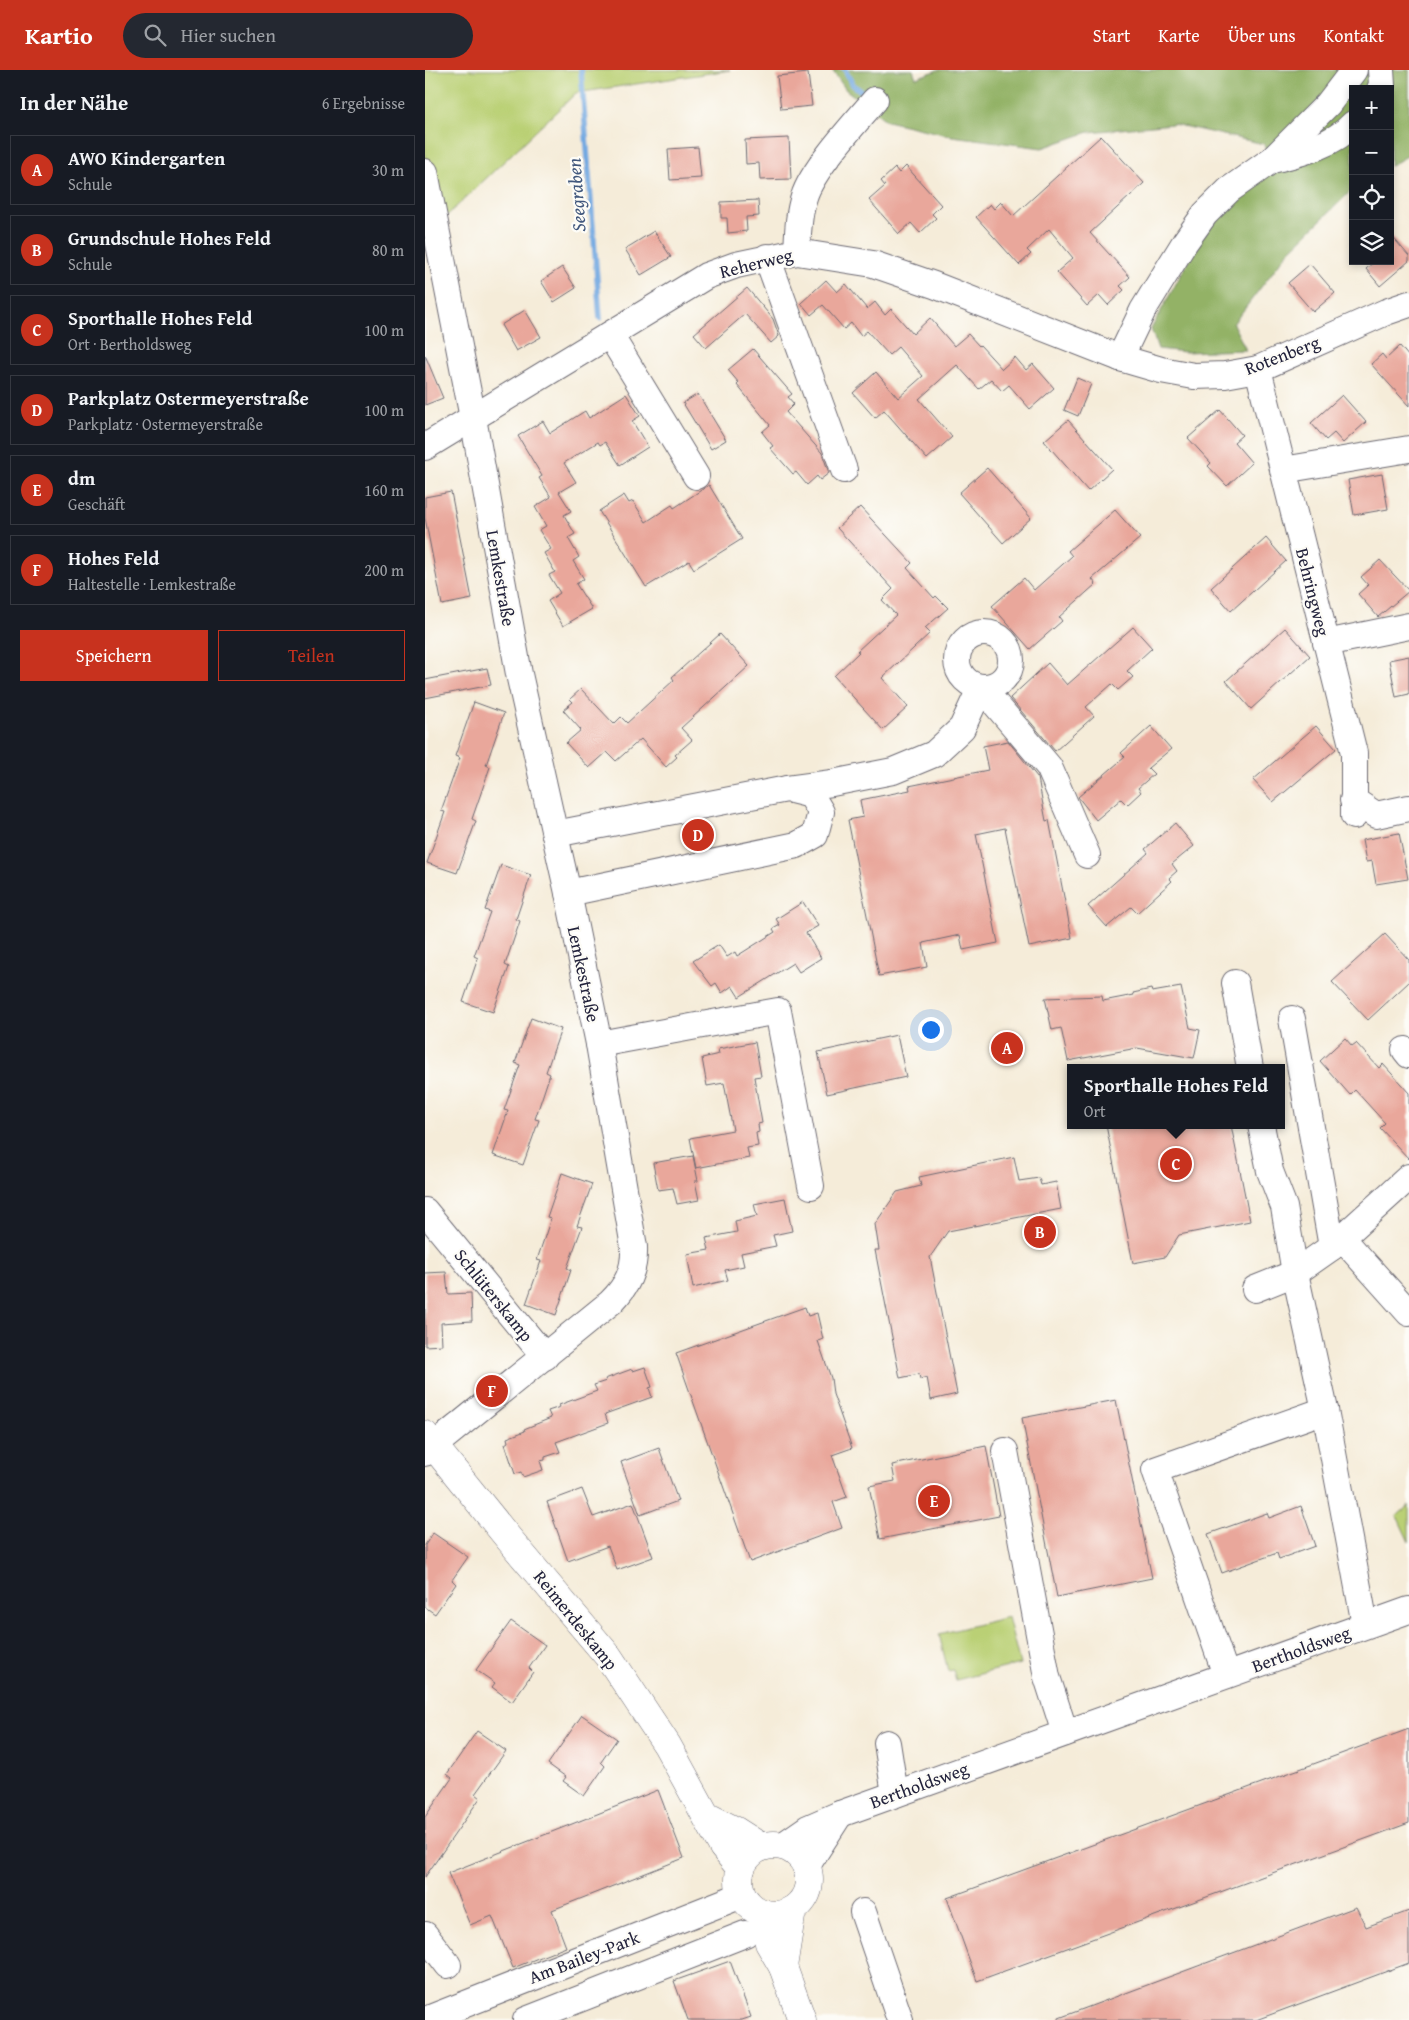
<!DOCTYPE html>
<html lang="de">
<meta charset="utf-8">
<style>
body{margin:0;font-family:"Gentium Book Plus",serif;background:#242831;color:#f1f3f6}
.controls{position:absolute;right:15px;top:15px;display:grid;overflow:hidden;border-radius:0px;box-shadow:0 2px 8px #0003}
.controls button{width:45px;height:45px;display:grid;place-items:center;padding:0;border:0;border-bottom:1px solid #363941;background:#171b24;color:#f1f3f6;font:25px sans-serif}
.you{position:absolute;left:505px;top:959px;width:18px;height:18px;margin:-12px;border:4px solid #fff;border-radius:50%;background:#1a73e8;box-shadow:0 0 0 8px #1a73e833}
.badge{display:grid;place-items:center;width:32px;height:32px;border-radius:50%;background:#c8321e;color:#fff;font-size:16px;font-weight:700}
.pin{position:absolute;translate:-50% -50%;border:2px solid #fff;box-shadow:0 1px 5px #0006}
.popup{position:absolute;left:642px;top:994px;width:218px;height:65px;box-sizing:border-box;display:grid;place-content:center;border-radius:0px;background:#171b24;filter:drop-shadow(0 1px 4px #0005);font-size:16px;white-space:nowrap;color:#9ea1a6}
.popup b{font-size:19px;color:#f1f3f6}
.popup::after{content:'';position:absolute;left:50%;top:100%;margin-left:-10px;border:10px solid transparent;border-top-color:#171b24}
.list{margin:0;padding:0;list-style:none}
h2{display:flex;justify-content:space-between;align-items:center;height:65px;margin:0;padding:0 20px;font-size:21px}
h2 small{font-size:16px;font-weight:400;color:#9ea1a6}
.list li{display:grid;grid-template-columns:32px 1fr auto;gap:15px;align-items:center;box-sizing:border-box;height:70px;margin:0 10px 10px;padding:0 10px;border:1px solid #363941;border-radius:0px}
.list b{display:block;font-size:19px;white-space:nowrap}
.list p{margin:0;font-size:16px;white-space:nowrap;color:#9ea1a6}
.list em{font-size:16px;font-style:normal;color:#9ea1a6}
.actions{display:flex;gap:10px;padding:15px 20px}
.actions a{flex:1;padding:11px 0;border:1px solid #c8321e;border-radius:0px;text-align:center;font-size:18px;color:#c8321e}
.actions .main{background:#c8321e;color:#fff}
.icon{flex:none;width:28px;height:28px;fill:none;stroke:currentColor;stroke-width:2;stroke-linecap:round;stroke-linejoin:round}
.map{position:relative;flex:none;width:984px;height:1950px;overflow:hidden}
header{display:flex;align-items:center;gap:30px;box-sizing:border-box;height:70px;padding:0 25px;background:#c8321e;color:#fff}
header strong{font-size:24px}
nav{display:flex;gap:28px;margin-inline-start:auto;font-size:18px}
.search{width:350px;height:45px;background:#242831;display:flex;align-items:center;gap:12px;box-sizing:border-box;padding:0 18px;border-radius:28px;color:#9ea1a6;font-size:19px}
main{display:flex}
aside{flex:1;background:#171b24}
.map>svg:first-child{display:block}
.green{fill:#bad075;stroke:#6e7958}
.forest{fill:#93b266;stroke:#5a6a50}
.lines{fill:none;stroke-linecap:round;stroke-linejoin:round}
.stream{stroke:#73a9e1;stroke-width:5.5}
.building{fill:#e9a79b}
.minor-casing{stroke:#6c6972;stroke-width:28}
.major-casing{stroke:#6c6972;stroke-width:29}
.minor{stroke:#fff;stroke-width:26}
.major{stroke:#fff;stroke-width:28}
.labels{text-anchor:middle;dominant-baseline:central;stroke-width:4.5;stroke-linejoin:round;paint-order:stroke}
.street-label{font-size:18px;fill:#22223b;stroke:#fdfcf7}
.water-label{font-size:19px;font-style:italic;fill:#42587d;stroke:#fdfcf7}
</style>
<header>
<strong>Kartio</strong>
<div class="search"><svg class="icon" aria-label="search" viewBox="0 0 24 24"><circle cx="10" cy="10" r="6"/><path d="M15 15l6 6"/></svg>Hier suchen</div>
<nav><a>Start</a><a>Karte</a><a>Über uns</a><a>Kontakt</a></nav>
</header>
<main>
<aside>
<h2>In der Nähe<small>6 Ergebnisse</small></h2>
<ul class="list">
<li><span class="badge">A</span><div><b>AWO Kindergarten</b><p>Schule</p></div><em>30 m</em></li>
<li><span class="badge">B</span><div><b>Grundschule Hohes Feld</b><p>Schule</p></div><em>80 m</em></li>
<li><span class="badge">C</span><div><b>Sporthalle Hohes Feld</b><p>Ort · Bertholdsweg</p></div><em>100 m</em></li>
<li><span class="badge">D</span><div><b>Parkplatz Ostermeyerstraße</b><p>Parkplatz · Ostermeyerstraße</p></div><em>100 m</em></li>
<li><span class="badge">E</span><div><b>dm</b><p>Geschäft</p></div><em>160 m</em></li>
<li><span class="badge">F</span><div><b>Hohes Feld</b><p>Haltestelle · Lemkestraße</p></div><em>200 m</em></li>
</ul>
<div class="actions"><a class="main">Speichern</a><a>Teilen</a></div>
</aside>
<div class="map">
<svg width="984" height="1950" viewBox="0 0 984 1950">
<rect width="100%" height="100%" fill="#fdfcf7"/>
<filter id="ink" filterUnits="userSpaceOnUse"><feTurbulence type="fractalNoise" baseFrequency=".02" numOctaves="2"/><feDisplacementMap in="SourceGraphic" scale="10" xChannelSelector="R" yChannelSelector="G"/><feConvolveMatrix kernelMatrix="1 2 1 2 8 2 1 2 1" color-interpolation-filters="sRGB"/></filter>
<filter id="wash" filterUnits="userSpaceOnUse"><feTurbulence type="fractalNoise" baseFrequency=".0096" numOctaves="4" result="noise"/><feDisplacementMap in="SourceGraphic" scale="20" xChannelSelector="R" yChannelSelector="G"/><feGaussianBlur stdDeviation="1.12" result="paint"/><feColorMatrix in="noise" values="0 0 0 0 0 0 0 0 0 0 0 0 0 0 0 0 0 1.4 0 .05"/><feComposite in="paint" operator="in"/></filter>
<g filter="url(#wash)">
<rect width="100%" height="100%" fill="#f5ecd9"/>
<g class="green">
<path d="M 0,0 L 305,0 L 151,23 L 11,156 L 0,163 Z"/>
<path d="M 984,1435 L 984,1472 L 972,1446 Z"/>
<path d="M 583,1547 L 595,1594 L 531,1610 L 528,1600 L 523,1601 L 514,1564 Z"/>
</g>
<path class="forest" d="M 407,0 L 488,0 L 491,8 L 513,0 L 984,0 L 984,85 L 965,96 L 965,19 L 928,19 L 928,119 L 863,182 L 808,254 L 821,280 L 760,282 L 733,279 L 726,259 L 776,168 L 808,131 L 851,99 L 839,74 L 748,54 L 664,62 L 617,78 L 527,66 L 462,51 L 421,20 Z"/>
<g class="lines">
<g class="stream">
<path d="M 156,0 L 175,248"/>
<path d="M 420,0 L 428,15 L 436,21"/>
</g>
</g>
<g id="blocks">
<g class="building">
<path d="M 383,3 L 387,36 L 356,39 L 352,6 Z"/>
<path d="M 676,66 L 719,113 L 665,163 L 705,207 L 695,216 L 699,220 L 683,235 L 674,225 L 662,236 L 632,202 L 648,188 L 624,159 L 602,180 L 606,184 L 594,195 L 551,147 L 565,134 L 569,139 L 576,132 L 588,146 Z"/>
<path d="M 364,68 L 366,109 L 335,110 L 334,93 L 321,94 L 320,70 Z"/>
<path d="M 273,77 L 276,108 L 245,110 L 243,79 Z"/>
<path d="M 481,96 L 516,135 L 507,144 L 511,148 L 495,163 L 486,153 L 474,164 L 444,130 L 460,116 L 456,111 L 470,98 L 474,103 Z"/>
<path d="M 333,130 L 334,146 L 321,147 L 322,161 L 303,163 L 302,148 L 296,148 L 296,132 Z"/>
<path d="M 229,161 L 246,187 L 216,205 L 200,179 Z"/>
<path d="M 965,164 L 984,186 L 984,191 L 955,216 L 941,199 L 950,191 L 965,191 Z"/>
<path d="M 885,194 L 910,223 L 888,242 L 863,213 Z"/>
<path d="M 137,197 L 151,218 L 129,232 L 116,211 Z"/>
<path d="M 401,210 L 412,222 L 421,214 L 442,239 L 450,232 L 460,245 L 466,239 L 488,264 L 505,248 L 529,276 L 543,264 L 554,276 L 555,275 L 577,299 L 590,287 L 601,300 L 608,294 L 629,318 L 605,339 L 584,315 L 577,321 L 566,309 L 554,319 L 532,295 L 494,329 L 527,367 L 502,389 L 459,340 L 450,348 L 428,323 L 451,302 L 473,328 L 498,306 L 473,277 L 464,285 L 442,261 L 436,266 L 426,253 L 419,259 L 398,235 L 386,245 L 376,233 Z"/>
<path d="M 322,218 L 348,249 L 354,266 L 346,273 L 320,244 L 281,278 L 269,264 Z"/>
<path d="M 100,240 L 116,267 L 91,281 L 76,255 Z"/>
<path d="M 975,276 L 984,287 L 984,336 L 946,294 L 957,284 L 961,289 Z"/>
<path d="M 328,279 L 367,324 L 363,327 L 369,334 L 361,342 L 397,383 L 404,403 L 395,410 L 392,406 L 382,415 L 371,402 L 368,404 L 345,378 L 348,376 L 337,362 L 345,355 L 312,315 L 314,313 L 303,300 Z"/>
<path d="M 0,285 L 18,328 L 0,335 Z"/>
<path d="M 652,308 L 666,314 L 653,346 L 639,340 Z"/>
<path d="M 201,324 L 215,346 L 207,351 L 223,377 L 195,395 L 180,372 L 175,375 L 173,372 L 139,393 L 151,412 L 134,422 L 146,441 L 139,445 L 150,464 L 143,468 L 154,487 L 148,491 L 159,509 L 151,514 L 167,539 L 138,556 L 123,531 L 135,523 L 124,505 L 130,502 L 119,483 L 126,479 L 114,460 L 121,456 L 110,437 L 126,427 L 114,408 L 117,406 L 93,366 L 118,351 L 125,363 L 160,341 L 164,348 Z"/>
<path d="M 273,324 L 301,370 L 286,379 L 258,333 Z"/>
<path d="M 917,325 L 941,352 L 918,373 L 909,363 L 901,370 L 886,353 Z"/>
<path d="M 795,340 L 817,365 L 809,372 L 827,393 L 802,416 L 783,396 L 786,393 L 763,368 Z"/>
<path d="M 643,350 L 687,399 L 663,421 L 619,371 Z"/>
<path d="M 562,398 L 606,448 L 578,473 L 534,423 Z"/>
<path d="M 957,404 L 963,439 L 929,445 L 923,410 Z"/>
<path d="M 284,415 L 317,469 L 269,499 L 264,491 L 221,517 L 174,441 L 199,425 L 204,433 L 208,431 L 221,452 L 247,435 L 249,438 Z"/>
<path d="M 26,422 L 47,529 L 17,535 L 0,448 L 0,427 Z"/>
<path d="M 435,437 L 487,493 L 482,498 L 509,528 L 511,526 L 523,538 L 500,558 L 505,563 L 457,608 L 483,637 L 458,660 L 409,606 L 434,582 L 432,581 L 471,545 L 457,530 L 468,519 L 412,458 Z"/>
<path d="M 690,440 L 715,468 L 667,509 L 671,514 L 634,547 L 637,551 L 605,579 L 567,536 L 599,508 L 609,520 L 647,486 L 643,481 Z"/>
<path d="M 841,468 L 861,491 L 806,541 L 786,518 Z"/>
<path d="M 955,490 L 984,521 L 953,547 L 933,524 L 943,515 L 936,507 Z"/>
<path d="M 708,557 L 727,578 L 702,601 L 708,607 L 693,620 L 687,614 L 661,637 L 669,646 L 630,681 L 585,628 L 623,593 L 642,615 Z"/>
<path d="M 860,558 L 885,586 L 826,639 L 801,611 Z"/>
<path d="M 295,564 L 324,596 L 256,658 L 267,670 L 250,685 L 252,687 L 241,697 L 216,669 L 191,691 L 182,682 L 164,698 L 141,673 L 156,660 L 138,640 L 148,632 L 145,629 L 156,619 L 189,654 L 196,647 L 202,653 L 249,610 L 247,607 Z"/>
<path d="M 984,586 L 984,624 L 971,627 L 964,590 Z"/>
<path d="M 62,598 L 66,615 L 0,628 L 0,610 Z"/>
<path d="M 49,632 L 79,643 L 61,695 L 65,697 L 47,749 L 51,751 L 32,803 L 2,793 L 20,742 L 16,741 L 35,688 L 30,686 Z"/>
<path d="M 726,656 L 746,679 L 723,698 L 729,704 L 713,718 L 716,722 L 702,735 L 696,729 L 671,750 L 653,727 L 700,687 L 696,683 Z"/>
<path d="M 891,656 L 911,679 L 848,732 L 828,710 Z"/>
<path d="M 583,671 L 613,708 L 621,751 L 624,750 L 647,868 L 604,877 L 580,758 L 551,764 L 573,873 L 538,880 L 535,865 L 498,873 L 502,897 L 454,906 L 423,750 L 438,747 L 435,730 L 485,720 L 484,716 L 563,700 L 558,676 Z"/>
<path d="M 750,753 L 769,776 L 747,794 L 752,801 L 744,808 L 747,811 L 712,843 L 706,837 L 682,857 L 663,836 L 723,783 L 720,779 Z"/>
<path d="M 974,763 L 983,809 L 951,814 L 947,791 L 941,792 L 937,770 Z"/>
<path d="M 76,795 L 106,805 L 91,849 L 95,851 L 80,895 L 84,897 L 68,942 L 38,932 L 53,888 L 49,886 L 65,842 L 60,840 Z"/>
<path d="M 378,832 L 393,856 L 381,863 L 396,888 L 374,902 L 368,893 L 314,927 L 307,916 L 297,923 L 291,913 L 287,916 L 268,891 L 294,875 L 302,887 L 310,882 L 312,886 L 350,862 L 348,859 L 355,855 L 351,849 Z"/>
<path d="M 960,864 L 984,890 L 984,912 L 943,950 L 907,912 Z"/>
<path d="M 756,917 L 765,958 L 775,960 L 769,988 L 712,978 L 643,991 L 636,958 L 627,960 L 620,928 L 677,926 L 678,931 L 709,925 L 708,923 L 726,919 L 727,922 Z"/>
<path d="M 106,948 L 136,959 L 121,1002 L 125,1004 L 110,1049 L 114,1050 L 98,1095 L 68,1085 L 83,1041 L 79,1040 L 95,995 L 90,993 Z"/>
<path d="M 472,965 L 481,1007 L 402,1024 L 393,982 Z"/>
<path d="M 920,968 L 927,976 L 931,973 L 954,998 L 958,994 L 984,1023 L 984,1089 L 955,1058 L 960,1053 L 930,1020 L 925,1025 L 895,991 Z"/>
<path d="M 330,972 L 336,1006 L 329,1007 L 337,1053 L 333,1054 L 334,1062 L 331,1063 L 333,1076 L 322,1078 L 324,1088 L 271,1098 L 265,1068 L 308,1060 L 299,1013 L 282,1016 L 277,988 L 294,984 L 293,979 Z"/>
<path d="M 681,1055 L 806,1055 L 825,1151 L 754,1165 L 740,1187 L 708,1193 Z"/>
<path d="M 268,1086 L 273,1111 L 270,1111 L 274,1130 L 252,1134 L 248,1118 L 233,1120 L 228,1093 Z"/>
<path d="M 589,1087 L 594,1111 L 614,1108 L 616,1115 L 631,1112 L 636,1139 L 523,1161 L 505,1187 L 532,1324 L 506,1330 L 502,1307 L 495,1309 L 494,1304 L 475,1308 L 450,1180 L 454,1180 L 450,1154 L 472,1122 L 496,1116 L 494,1107 Z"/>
<path d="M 137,1103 L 167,1114 L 152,1156 L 157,1157 L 142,1198 L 146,1200 L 131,1245 L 101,1234 L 116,1191 L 112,1190 L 126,1148 L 122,1147 Z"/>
<path d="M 360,1128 L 367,1161 L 348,1165 L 351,1176 L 316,1183 L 319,1196 L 300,1200 L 303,1210 L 268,1218 L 262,1184 L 284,1180 L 281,1168 L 312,1162 L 310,1151 L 332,1146 L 329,1134 Z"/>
<path d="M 21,1202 L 23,1224 L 46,1223 L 47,1251 L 16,1253 L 17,1275 L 0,1276 L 0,1203 Z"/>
<path d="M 380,1237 L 383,1246 L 392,1243 L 398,1269 L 393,1271 L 406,1308 L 408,1324 L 427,1378 L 407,1385 L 422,1427 L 408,1432 L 417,1458 L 325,1492 L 251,1283 Z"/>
<path d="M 220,1297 L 227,1317 L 224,1318 L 227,1327 L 180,1344 L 183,1353 L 131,1372 L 135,1382 L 120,1387 L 120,1390 L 115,1391 L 118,1400 L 98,1407 L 96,1402 L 90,1404 L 80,1374 L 83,1372 L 82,1368 L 100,1361 L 99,1359 L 126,1348 L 123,1341 L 135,1337 L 134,1335 L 172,1321 L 169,1315 L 181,1311 L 180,1309 L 207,1299 L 208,1301 Z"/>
<path d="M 691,1330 L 727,1508 L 632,1527 L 597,1348 Z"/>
<path d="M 561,1376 L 574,1446 L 455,1469 L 444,1416 L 470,1411 L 467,1395 Z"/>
<path d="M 234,1378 L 253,1431 L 215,1445 L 196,1392 Z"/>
<path d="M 157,1419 L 168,1447 L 208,1433 L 228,1487 L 192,1500 L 183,1476 L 143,1491 L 122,1432 Z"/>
<path d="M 876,1436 L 890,1476 L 854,1489 L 852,1483 L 797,1503 L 783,1464 L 842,1443 L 844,1448 Z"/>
<path d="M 8,1463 L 43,1487 L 27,1510 L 31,1514 L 10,1544 L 0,1537 L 0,1475 Z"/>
<path d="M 86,1551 L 120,1575 L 104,1598 L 108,1602 L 87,1632 L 67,1617 L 70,1613 L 51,1600 Z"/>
<path d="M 157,1645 L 192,1669 L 176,1692 L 180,1696 L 159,1726 L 138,1711 L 141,1707 L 123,1694 Z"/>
<path d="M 984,1659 L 984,1753 L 552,1911 L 522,1828 Z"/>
<path d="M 52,1661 L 81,1681 L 50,1724 L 55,1728 L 0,1807 L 0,1747 L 27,1708 L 22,1704 Z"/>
<path d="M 233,1720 L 259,1788 L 127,1840 L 141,1877 L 88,1898 L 67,1846 L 45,1855 L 23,1803 Z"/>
<path d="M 931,1837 L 941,1857 L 984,1841 L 984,1893 L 831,1950 L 634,1950 L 634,1948 Z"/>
<path d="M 305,1891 L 326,1947 L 317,1950 L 263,1950 L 249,1911 Z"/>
</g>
</g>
</g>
<g filter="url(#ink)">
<use href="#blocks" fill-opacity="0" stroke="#6c6972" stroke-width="1"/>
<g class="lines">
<g class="minor-casing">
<g id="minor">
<path d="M 955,19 L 957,15 L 956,0"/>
<path d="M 851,89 C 877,83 910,74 928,54"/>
<path d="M 0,102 L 48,348 L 94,604 L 143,823 L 174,974 L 209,1177 C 210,1200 202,1216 186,1232 L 0,1383"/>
<path d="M 372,182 C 373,164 373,145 379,127 C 387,100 430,53 450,30"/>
<path d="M 342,187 L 419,400"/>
<path d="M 185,265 L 271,406"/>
<path d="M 695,288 L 718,240 L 760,172 L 780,144 L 804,120 L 848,89 L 903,34 L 929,0"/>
<path d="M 833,299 L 929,683 L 929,746"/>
<path d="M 0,377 L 281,206 L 311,195 L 372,182 L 448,194 L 509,215 L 695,288 L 736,300 L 769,306 L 800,305 L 833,299 L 961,242 L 984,234"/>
<path d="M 858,400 L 984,379"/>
<circle cx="559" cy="590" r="27"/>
<path d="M 901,573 L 984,556"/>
<path d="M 928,730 L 951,745 L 984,738"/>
<path d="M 130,764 L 362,719 L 407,713 L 468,701 L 509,684 L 537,658 L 556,617 L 624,697 L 662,785"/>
<path d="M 143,823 L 372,775 L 390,765 L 396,742 L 386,725 L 362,719"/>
<path d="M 810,913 L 825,998"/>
<path d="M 867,949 L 907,1177"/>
<path d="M 174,974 L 353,941 L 386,1116"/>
<path d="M 980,980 L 984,985"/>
<path d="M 836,1055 L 845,1101 L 859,1137 L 870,1203 L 900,1340 L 940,1555"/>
<path d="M 0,1141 L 120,1287"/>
<path d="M 917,1168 L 984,1243"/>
<path d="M 830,1219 L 870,1203 L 907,1177 L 984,1107"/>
<path d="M 580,1381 L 622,1607 L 640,1663"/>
<path d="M 801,1605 L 730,1400 L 900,1340"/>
<path d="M 462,1673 L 470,1724"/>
<path d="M 357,1776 L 383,1758 L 415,1744 L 984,1540"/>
<path d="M 381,1797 L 415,1744"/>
<path d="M 438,1842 L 475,1950"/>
<path d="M 0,1865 L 23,1895"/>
<path d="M 0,1950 L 317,1825"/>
<path d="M 101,1950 L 320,1864"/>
</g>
</g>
<g class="major-casing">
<g id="major">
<path d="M 0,1365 L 84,1469 L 183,1586 L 242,1675 L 298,1777 L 316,1799"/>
<path d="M 283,1747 L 311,1761 L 336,1777"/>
<circle cx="349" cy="1810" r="35"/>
<path d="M 338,1843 L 344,1873 L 358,1897 L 377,1950"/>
<path d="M 358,1897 L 367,1840"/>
</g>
</g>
<use href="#minor" class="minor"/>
<use href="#major" class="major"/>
</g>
</g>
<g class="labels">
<g class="street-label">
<text transform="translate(331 193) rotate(-14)">Reherweg</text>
<text transform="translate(857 285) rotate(-21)">Rotenberg</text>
<text transform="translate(76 508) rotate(80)">Lemkestraße</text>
<text transform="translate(888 522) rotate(76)">Behringweg</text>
<text transform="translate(159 904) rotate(78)">Lemkestraße</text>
<text transform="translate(69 1225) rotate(51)">Schlüterskamp</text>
<text transform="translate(151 1550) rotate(51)">Reimerdeskamp</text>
<text transform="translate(876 1579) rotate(-20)">Bertholdsweg</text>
<text transform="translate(494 1715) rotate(-20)">Bertholdsweg</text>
<text transform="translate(159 1887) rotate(-21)">Am Bailey-Park</text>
</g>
<g class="water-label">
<text transform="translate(151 125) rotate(-94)">Seegraben</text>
</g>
</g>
</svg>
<div class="controls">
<button>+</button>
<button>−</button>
<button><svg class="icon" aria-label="locate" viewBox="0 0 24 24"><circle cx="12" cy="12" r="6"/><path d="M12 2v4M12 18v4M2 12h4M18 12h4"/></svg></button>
<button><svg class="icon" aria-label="layers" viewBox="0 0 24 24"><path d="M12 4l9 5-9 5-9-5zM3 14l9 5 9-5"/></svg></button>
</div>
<div class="you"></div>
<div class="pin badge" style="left:582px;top:978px">A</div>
<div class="pin badge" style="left:615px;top:1162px">B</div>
<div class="pin badge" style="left:751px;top:1094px">C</div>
<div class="popup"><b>Sporthalle Hohes Feld</b>Ort</div>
<div class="pin badge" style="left:273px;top:765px">D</div>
<div class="pin badge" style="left:509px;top:1431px">E</div>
<div class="pin badge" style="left:67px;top:1321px">F</div>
</div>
</main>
